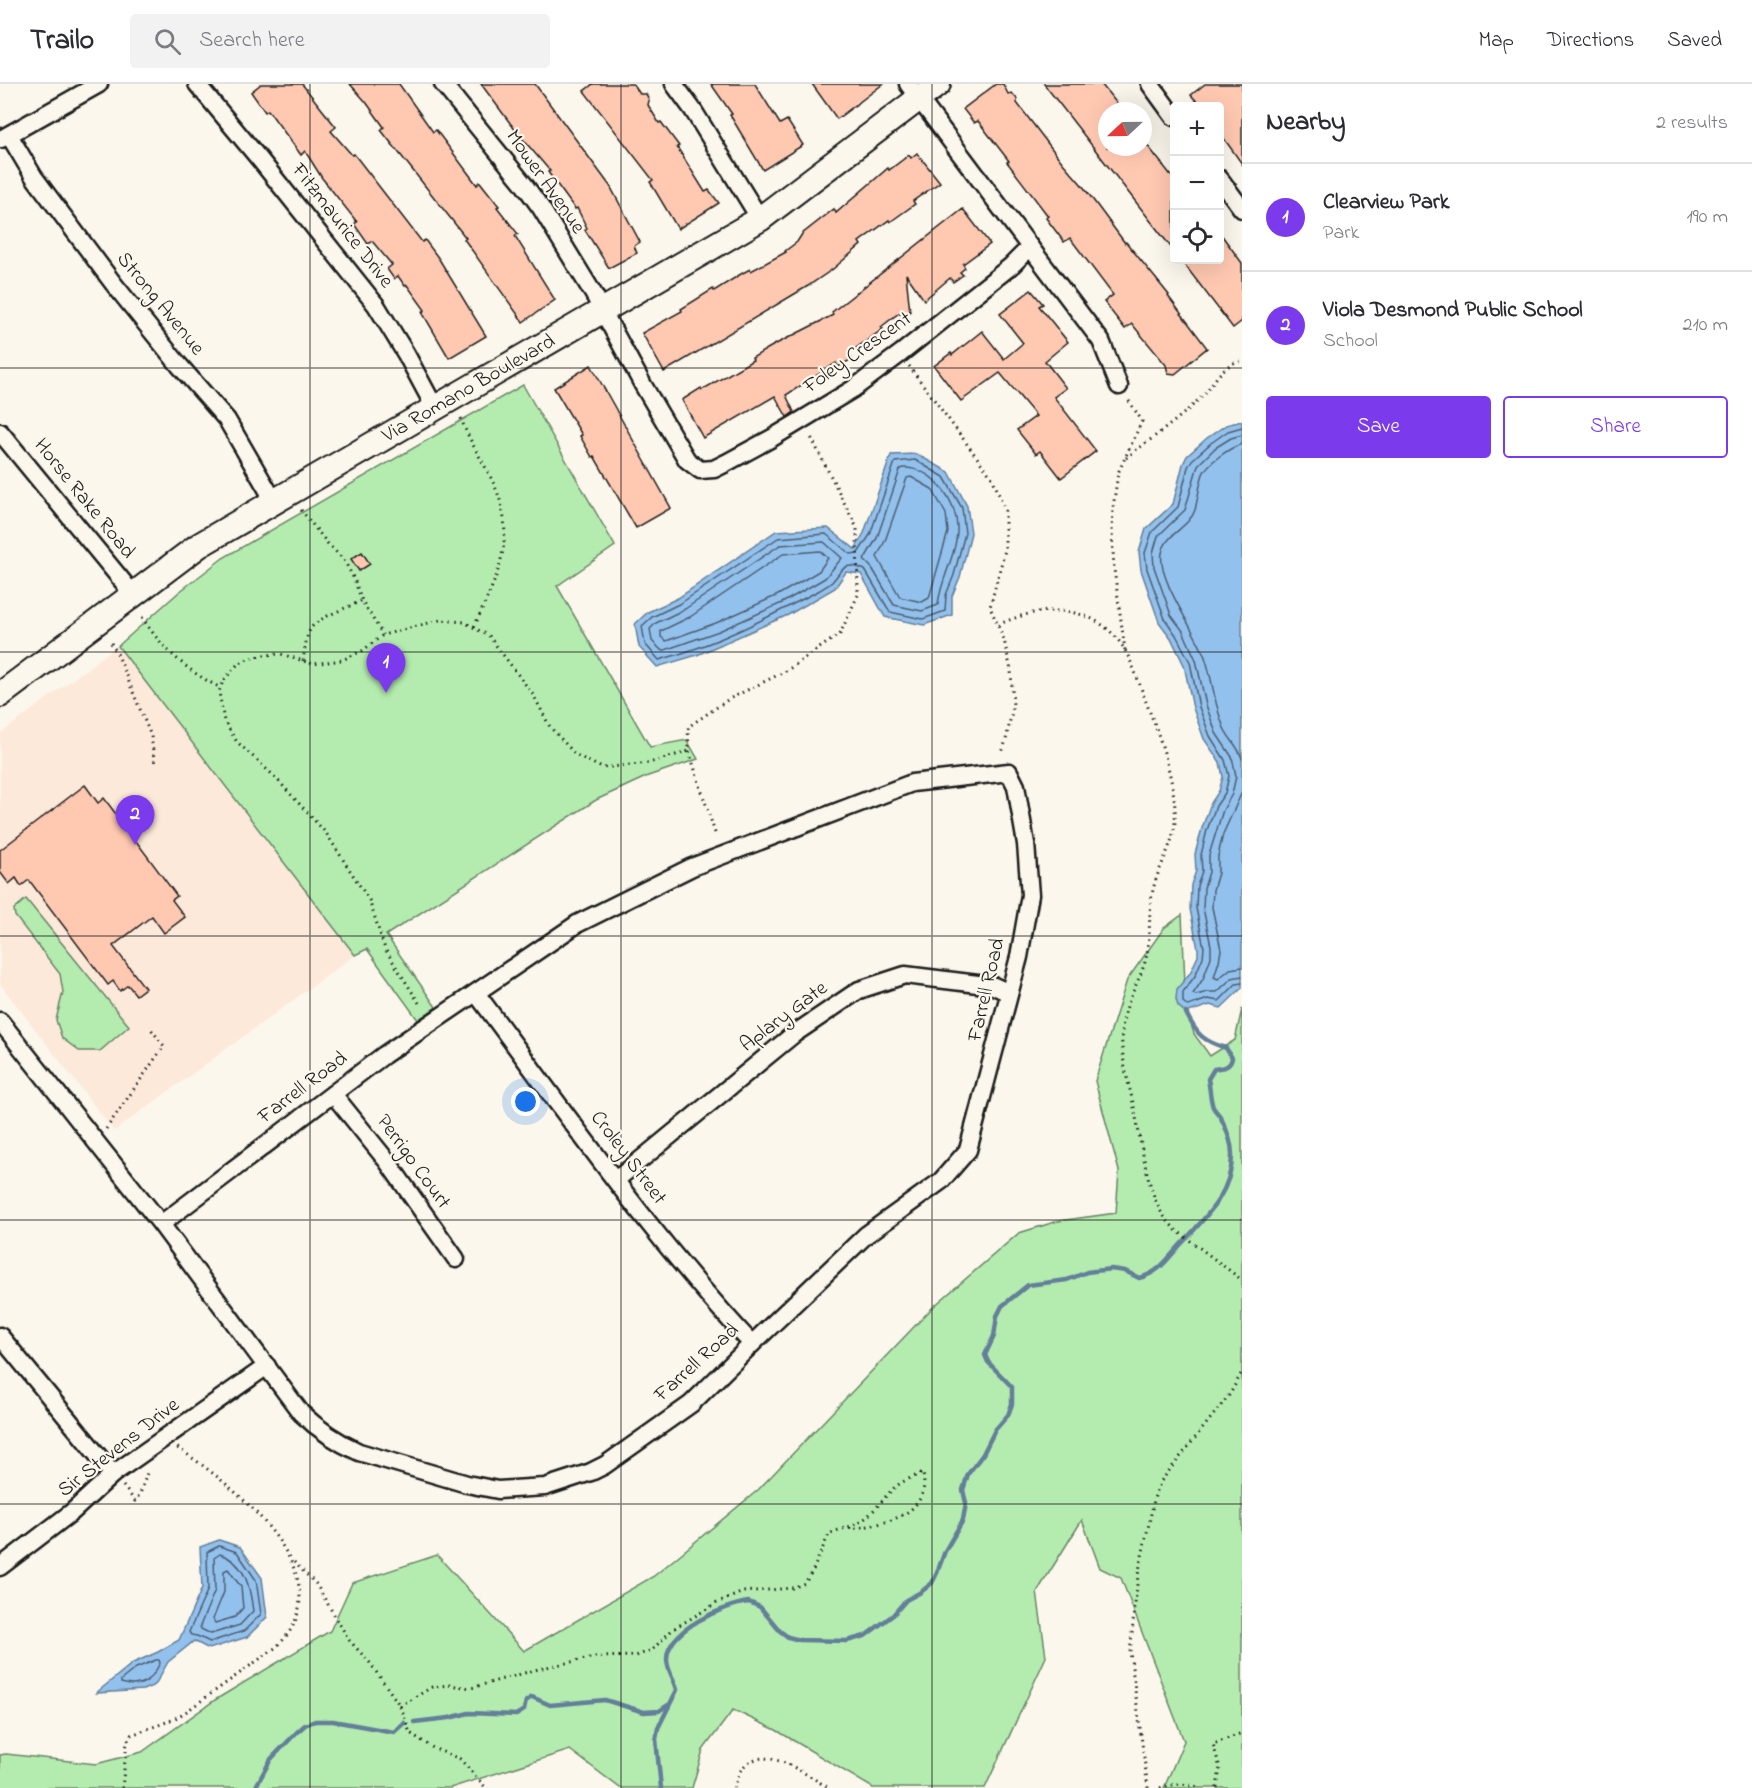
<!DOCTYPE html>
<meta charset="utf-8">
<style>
body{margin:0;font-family:"Indie Flower",sans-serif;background:#f2f2f3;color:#2b2b33}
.controls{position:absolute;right:18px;top:18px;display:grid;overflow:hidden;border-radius:6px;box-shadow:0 6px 24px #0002}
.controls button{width:54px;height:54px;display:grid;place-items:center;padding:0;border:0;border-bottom:2px solid #e1e1e2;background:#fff;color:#2b2b33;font:30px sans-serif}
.compass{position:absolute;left:1098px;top:18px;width:54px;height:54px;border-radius:50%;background:#fff;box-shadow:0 6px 24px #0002;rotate:248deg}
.you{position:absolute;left:526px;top:1018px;width:21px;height:21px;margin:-15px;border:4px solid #fff;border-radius:50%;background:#1a73e8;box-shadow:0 0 0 9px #1a73e833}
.badge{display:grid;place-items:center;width:39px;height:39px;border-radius:50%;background:#7c3aed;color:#fff;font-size:20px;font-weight:700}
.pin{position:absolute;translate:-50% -50px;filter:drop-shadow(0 2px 3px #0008)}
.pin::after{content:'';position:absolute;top:32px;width:21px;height:18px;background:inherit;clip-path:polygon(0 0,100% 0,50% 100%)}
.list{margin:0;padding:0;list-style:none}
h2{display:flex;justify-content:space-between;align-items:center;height:78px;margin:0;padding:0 24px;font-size:26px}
h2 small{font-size:20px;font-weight:400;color:#7c7c81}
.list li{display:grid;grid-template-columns:39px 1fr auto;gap:18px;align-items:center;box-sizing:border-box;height:108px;padding:0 24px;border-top:2px solid #e1e1e2}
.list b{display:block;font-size:22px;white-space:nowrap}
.list p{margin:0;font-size:20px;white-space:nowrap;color:#7c7c81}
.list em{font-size:20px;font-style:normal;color:#7c7c81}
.actions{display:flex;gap:12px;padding:18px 24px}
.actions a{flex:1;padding:14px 0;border:2px solid #7c3aed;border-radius:6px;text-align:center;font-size:21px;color:#7c3aed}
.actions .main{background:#7c3aed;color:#fff}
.icon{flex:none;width:33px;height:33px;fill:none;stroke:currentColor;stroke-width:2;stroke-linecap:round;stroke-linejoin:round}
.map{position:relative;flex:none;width:1242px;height:1704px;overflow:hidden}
header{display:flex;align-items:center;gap:36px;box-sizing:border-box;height:84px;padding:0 30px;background:#fff;border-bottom:2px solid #e1e1e2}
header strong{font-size:28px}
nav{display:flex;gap:33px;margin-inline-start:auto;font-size:21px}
.search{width:420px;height:54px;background:#f2f2f3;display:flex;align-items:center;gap:15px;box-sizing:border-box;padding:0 21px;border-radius:6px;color:#7c7c81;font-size:22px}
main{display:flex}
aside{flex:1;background:#fff}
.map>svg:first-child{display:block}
.built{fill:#fce9da}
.green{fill:#b4ecaf;stroke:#688466;stroke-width:1.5}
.water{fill:#93c1ed;stroke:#637f99;stroke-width:1.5}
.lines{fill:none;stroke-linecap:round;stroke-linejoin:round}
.shore{stroke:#4c5e70;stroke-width:1.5}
.stream{stroke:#637f99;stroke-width:4.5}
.building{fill:#ffc8b1;stroke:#1c1c1c;stroke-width:1.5}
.street-casing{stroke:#1c1c1c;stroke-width:21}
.secondary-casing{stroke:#1c1c1c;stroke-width:28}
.path{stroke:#1c1c1c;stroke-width:3;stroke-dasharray:1.5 4.5;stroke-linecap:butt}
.street{stroke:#fbf7ec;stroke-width:16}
.secondary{stroke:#fbf7ec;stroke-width:24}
.grid{fill:none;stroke:#1c1c1c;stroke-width:1.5;stroke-opacity:0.55}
.labels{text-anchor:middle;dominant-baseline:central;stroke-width:4.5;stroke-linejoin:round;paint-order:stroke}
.street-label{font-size:21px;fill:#1c1c1c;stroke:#fbf7ec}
</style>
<header>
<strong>Trailo</strong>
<div class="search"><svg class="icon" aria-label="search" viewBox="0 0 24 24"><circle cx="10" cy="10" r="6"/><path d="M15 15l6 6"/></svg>Search here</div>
<nav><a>Map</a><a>Directions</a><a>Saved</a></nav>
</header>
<main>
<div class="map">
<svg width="1242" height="1704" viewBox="0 0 1242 1704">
<rect width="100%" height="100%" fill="#fbf7ec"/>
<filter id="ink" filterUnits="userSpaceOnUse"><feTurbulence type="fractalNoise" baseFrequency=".0167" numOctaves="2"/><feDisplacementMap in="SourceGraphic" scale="12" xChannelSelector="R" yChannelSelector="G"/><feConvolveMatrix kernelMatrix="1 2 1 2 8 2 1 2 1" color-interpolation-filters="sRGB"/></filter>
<g filter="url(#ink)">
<path class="built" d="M 117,562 L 355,871 L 114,1047 L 0,900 L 0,650 Z"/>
<g class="green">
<path d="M 523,301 L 615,462 L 557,502 L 650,663 L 687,656 L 698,675 L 648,692 L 596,716 L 386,851 L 436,923 L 418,936 L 367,865 L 355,871 L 118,562 L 179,508 L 223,474 Z"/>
<path d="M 26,815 L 129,942 L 100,967 L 79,967 L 62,954 L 56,936 L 63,908 L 60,890 L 15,832 L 14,825 Z"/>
<path d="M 1182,831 L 1186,923 L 1194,950 L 1210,972 L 1235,956 L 1242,925 L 1242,1704 L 1164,1704 L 1184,1657 L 1121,1494 L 1100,1484 L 1082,1436 L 1037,1508 L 1046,1573 L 985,1704 L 873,1704 L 776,1646 L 733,1626 L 703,1666 L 692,1704 L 620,1704 L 570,1666 L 450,1704 L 0,1704 L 0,1671 L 6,1670 L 96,1680 L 142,1668 L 215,1616 L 330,1547 L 352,1499 L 437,1471 L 524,1567 L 654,1492 L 758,1406 L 933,1223 L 1019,1149 L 1058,1137 L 1116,1129 L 1119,1087 L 1095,997 L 1127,896 L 1164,844 Z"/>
</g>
<g class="water">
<path d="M 1242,337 L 1242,904 L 1221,924 L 1210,921 L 1186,929 L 1178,922 L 1176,915 L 1177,905 L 1190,889 L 1198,872 L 1198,865 L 1190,825 L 1191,801 L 1196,787 L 1195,770 L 1202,744 L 1211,719 L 1219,707 L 1223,693 L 1220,678 L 1204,655 L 1193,624 L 1184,581 L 1171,554 L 1159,538 L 1141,486 L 1139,468 L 1146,445 L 1173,420 L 1183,380 L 1187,372 L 1207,354 L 1226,341 Z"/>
<path d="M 916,370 L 949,388 L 967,422 L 971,449 L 960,493 L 952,512 L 952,531 L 924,541 L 885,533 L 861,490 L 846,488 L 835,504 L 788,531 L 697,571 L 657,583 L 639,563 L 635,540 L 648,528 L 678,514 L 776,447 L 828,444 L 855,465 L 864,449 L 891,371 Z"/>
<path d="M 219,1456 L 240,1463 L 262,1494 L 267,1533 L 247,1553 L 209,1565 L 194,1557 L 168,1578 L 155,1601 L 143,1606 L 96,1609 L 133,1579 L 158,1568 L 179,1556 L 202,1504 L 200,1463 Z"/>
</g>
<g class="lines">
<g class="shore">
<path d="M 1242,343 L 1228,347 L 1211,359 L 1192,376 L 1188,383 L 1178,423 L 1152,448 L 1145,469 L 1147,485 L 1165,535 L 1176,551 L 1190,578 L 1199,623 L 1210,652 L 1225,676 L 1229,692 L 1225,709 L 1216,722 L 1207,746 L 1201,771 L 1202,787 L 1197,802 L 1196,824 L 1204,864 L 1203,873 L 1195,892 L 1183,908 L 1183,918 L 1188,922 L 1208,915 L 1219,917 L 1236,900 L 1242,899"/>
<path d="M 1242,351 L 1231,354 L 1215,364 L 1198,381 L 1185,426 L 1158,452 L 1153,469 L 1154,483 L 1171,531 L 1183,547 L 1196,576 L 1206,621 L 1216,649 L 1232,673 L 1236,692 L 1232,710 L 1223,726 L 1209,771 L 1209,788 L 1204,804 L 1203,824 L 1211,862 L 1211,873 L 1203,895 L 1193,910 L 1196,911 L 1208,908 L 1217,908 L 1232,894 L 1242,892"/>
<path d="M 1242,360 C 1231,363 1207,379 1203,390 C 1199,402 1198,414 1195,426 C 1189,444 1166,449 1162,469 C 1157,496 1196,547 1205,573 C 1213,596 1214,621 1224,644 C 1229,655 1239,663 1242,675"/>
<path d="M 915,376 L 944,393 L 962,424 L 965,449 L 954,491 L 946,511 L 945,527 L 923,535 L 890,528 L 865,486 C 843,476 843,486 832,498 C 829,501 824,503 820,506 C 769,533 716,561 659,576 L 645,560 L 642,542 L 652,533 L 681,519 L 778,454 L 826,450 L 850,470 L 858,469 L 870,451 L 895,378 Z"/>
<path d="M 903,384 C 934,383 959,419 957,448 C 956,473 940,496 938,521 L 922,527 L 894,521 L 872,484 L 864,476 L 877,454 L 900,386 Z"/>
<path d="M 911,393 L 932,405 L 946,430 L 948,448 L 929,514 L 922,518 L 900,513 L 877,473 L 885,457 L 907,394 Z"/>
<path d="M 824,458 L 842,474 L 825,494 L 782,519 L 719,547 L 662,567 L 652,557 L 650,545 L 656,539 L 685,525 L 780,461 Z"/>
<path d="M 820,467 L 828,474 L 819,487 L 778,511 L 716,539 L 666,557 L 661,553 L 661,547 L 690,533 L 783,470 Z"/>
<path d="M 1242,708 L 1223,750 L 1218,772 L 1218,789 L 1213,806 L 1212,823 L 1221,866 L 1219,877 L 1214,893 L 1218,895 L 1230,885 L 1242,883"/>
<path d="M 219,1462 L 237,1468 L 256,1496 L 261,1530 L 244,1547 L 210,1558 L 197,1552 L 191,1551 L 189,1548 L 208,1505 L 207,1468 Z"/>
<path d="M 220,1470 C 246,1479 250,1503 253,1527 L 240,1541 L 211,1550 L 201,1545 L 200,1542 L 215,1506 L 214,1474 Z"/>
<path d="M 228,1485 L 241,1503 L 243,1524 L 235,1533 L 215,1539 L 213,1535 L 224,1508 L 224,1487 Z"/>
<path d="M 156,1576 L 159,1576 L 160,1579 C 151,1597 142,1605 121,1599 L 121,1596 L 136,1584 Z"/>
</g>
<g class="stream">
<path d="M 414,1638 L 449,1634 L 469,1629 L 516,1631 L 524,1626 L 526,1617 L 532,1613 L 550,1621 L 605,1616 L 644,1628 L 659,1627 L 668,1621"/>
<path d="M 255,1704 L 271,1675 L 296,1649 L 305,1641 L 315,1637 L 333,1637 L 394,1648 L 404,1639"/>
<path d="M 661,1704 L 656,1655 L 658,1644 L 677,1606 C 675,1596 667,1586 667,1576 C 666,1546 724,1521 749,1518 L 760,1523 L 780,1547 L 788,1553 L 800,1556 L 847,1557 L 865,1552 L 893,1531 L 906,1516 L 921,1508 L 932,1499 L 937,1489 L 945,1467 L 963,1436 L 966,1419 L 963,1406 L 968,1390 L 983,1370 L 995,1346 L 1008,1331 L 1012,1320 L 1012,1303 L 988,1278 L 985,1271 L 994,1252 L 997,1232 L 1002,1222 L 1028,1201 L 1067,1196 L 1087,1188 L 1111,1185 L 1125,1187 L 1139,1194 C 1161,1189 1169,1172 1184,1157 C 1207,1132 1233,1106 1232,1070 C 1232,1059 1226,1044 1221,1034 C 1219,1030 1215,1027 1213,1023 C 1210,1015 1210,1004 1208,995 L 1214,985 C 1223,983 1230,984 1232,974 L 1226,964 C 1203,957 1197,951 1186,929"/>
</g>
</g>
<g class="building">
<path d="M 261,0 L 302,0 L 336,43 L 331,47 L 352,71 L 354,70 L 422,158 L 425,156 L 439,175 L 486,252 L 449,274 L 422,228 L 425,226 L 407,201 L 405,202 L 398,192 L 394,195 L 387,185 L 392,181 L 372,157 L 368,160 L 354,140 L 357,138 L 322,94 L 305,67 L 301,71 L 268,26 L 265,28 L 251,8 Z"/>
<path d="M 350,0 L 399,0 L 433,48 L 436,46 L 477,101 L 480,98 L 499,122 L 497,123 L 518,150 L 515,152 L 555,216 L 523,238 L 464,155 L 466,154 L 381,46 L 384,43 L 366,18 Z"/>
<path d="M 481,0 L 535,0 L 610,102 L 640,158 L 634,162 L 637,169 L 609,184 L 585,146 L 587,144 L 577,124 L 575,125 L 548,88 L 550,87 L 516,47 Z"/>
<path d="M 593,0 L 633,0 L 640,10 L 646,10 L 649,16 L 648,21 L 659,39 L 661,38 L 679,62 L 677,63 L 705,108 L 709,106 L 719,119 L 678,145 L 650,98 L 653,96 L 584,7 Z"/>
<path d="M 711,0 L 755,0 L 780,40 L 787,36 L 803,61 L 763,86 L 730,31 L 732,30 Z"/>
<path d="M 812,0 L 883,0 L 837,35 Z"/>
<path d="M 996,0 L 1003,0 L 1008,10 L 1012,9 L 1017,15 L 1017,19 L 1062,78 L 1082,101 L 1125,159 L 1126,158 L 1169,211 L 1168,212 L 1207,264 L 1175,290 L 1168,289 L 1166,281 L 1132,240 L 1125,245 L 1104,218 L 1113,211 L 1070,154 L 1064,158 L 1046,134 L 1048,132 L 1007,78 L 1009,77 L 978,37 L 974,39 L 963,25 Z"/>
<path d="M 1044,0 L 1101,0 L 1123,27 L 1107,27 L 1107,63 L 1143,63 L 1144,57 L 1174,95 L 1174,167 Z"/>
<path d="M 1205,0 L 1242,0 L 1242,80 L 1220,49 L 1220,22 L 1201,22 L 1191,11 Z"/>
<path d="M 917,69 L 940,98 L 913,117 L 915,120 L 890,138 L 889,136 L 859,158 L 861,161 L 833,185 L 808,202 L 664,288 L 642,249 L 682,227 L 681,225 L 713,205 L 714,207 L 741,190 L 750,185 L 751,187 L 786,168 L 785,167 L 797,158 L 802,150 L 834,125 L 836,129 L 888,84 L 889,86 L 909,71 L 911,74 Z"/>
<path d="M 963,125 L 990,160 L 963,180 L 965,184 L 960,188 L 963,191 L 953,198 L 950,194 L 924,216 L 906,190 L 910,228 L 902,231 L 899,229 L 881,243 L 883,245 L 849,269 L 852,275 L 838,283 L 836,279 L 786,311 L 794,328 L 787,333 L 775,312 L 703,354 L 682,316 L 701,304 L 702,306 L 753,276 L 752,274 L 774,261 L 833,231 L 832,228 Z"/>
<path d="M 1220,149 L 1242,179 L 1242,237 L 1233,244 L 1181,176 L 1220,176 Z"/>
<path d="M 1031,206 L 1043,220 L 1039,222 L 1068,258 L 1045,277 L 1066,304 L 1054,313 L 1096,367 L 1061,394 L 1040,367 L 1036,370 L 1017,346 L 1036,332 L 1000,289 L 961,317 L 934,282 L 951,269 L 952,271 L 982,247 L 1004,275 L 1023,259 L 1000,230 Z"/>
<path d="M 591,281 L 671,424 L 636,444 L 594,372 L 592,373 L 580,352 L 582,351 L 554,304 Z"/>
<path d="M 362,468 L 370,480 L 359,487 L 351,475 Z"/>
<path d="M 85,701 L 98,719 L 104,714 L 177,812 L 172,816 L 185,833 L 164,849 L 152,832 L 113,862 L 145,904 L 136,911 L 128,901 L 120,907 L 113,897 L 108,901 L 29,796 L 21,802 L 16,794 L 9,800 L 0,788 L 0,766 Z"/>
</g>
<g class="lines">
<g class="street-casing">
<g id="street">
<path d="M 197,0 L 261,77 L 376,221 L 406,270 L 435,324"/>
<path d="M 443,0 L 523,99 L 541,124 L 593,209 L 643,301 L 687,376 L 700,386 L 714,385 L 726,379 L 772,354 L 853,305 L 900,270 L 1011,182 L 1030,163 L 908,0"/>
<path d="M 674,0 L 693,26 L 760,135"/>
<path d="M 1150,0 L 1174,33"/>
<path d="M 9,51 L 34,93 L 113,199 L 179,281 L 227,336 L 274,417"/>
<path d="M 1,55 L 99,0"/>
<path d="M 1220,95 L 1242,125"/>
<path d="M 1030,163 L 1101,257 L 1119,302"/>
<path d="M 0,348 L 133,510"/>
<path d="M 476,909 C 565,1028 650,1151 752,1260"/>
<path d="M 0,937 L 161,1140 L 301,1329 C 319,1346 337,1358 359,1368 L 467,1400 L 498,1406 L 545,1403 L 591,1388 L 605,1381 L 691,1320 L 752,1260 L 866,1151 L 941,1097 L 968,1066 L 1019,873 L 1030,811 L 1026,760 L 1016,702 L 1009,688 L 912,699 L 692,783 L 577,840 L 384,971 L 161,1140"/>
<path d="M 333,1010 L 387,1077 L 456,1175"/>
<path d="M 616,1096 L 794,950 L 859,906 L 905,891 L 994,902 L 1009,909"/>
<path d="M 0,1252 L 113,1390"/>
<path d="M 0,1483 L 72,1428 L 113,1390 L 267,1282"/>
</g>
</g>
<g class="secondary-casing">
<path id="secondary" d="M 0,611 L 198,462 L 760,135 L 938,0"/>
</g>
<g class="path">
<path d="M 909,282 L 993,395 L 1005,427 L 1005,466 L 990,523 L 1004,556 L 1011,586 L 1013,622 L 1006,656 L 1002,669"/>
<path d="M 461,334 C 470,361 488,383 498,410 C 516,459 494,499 474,543"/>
<path d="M 1126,374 C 1153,353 1182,334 1205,309 C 1216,295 1224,279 1242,277"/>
<path d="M 301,426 L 328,460 L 344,476 L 354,495 L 362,517 L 383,551"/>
<path d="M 142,533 C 161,564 188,588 221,604"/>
<path d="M 998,541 C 1043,519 1099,519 1126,568 C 1136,587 1143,611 1151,631 C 1163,661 1180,715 1174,746 C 1170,766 1159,783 1154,802 C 1147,827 1152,853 1145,878 C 1139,898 1126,918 1123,938 C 1118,969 1129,998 1135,1028 C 1141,1058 1145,1091 1157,1120 C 1162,1131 1168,1138 1176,1146 L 1242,1196"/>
<path d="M 111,559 L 117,569 L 151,652 L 155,681"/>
<path d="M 1125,566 L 1114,485 L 1112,448 L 1113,424 L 1118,389 L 1142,337 L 1127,314"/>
<path d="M 303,577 C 305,566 305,554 311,544 C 319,533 349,523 361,517"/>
<path d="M 715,749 L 689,667 L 688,643 L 729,615 L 786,587 L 840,550 L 858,511 L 857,444 L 810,351"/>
<path d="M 419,919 L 385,865 L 369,816 L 326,749 L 274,692 L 237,658 L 224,637 L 219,608 L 223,597 L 238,580 L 248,575 L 264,571 L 281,570 L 313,580 L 342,576 L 362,567 L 383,551 L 440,536 L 464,538 L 489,552 L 534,612 L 550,643 L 576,671 L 602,684 L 649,679 L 689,667"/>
<path d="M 106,1045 L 164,962 L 151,945"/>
<path d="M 123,1402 L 135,1417 L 140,1410 L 148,1386"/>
<path d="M 294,1478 L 316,1500 L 349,1556 L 370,1579 L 396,1616 L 402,1626 L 410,1649 L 433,1664 L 460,1675 L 486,1704"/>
<path d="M 400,1622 L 432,1603 L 449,1601 L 471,1604 L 542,1584 L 595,1573 L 636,1572 L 652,1566 L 673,1545 L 717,1519 L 743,1508 L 792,1504 L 805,1499 L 813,1486 L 829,1450 C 839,1445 851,1443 860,1438 C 874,1429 882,1415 894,1404 C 902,1397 913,1393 923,1389 C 931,1432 883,1440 851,1445 L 847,1442"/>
<path d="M 122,1704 L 127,1658 L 131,1651 L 172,1636 L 187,1627 L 275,1564 C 352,1496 231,1398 176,1363"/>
<path d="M 734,1704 C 736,1699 738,1691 741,1686 C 762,1656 806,1691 829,1704"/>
<path d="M 1148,1704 L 1130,1568 L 1138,1491 L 1155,1411 L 1161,1397 L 1230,1310 L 1242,1288"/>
<path d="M 1160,1704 C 1175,1699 1186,1699 1201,1704"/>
<path d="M 1217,1704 L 1220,1684 L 1213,1660 L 1242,1649"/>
</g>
<use href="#street" class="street"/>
<use href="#secondary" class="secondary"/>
</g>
</g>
<path class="grid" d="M 310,0 L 310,1704M 621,0 L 621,1704M 932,0 L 932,1704M 0,284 L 1242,284M 0,568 L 1242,568M 0,852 L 1242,852M 0,1136 L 1242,1136M 0,1420 L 1242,1420"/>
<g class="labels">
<g class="street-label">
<text transform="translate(545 98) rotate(55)">Mower Avenue</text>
<text transform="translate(342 142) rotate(52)">Fitzmaurice Drive</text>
<text transform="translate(160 220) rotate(51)">Strong Avenue</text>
<text transform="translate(858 269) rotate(-35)">Foley Crescent</text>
<text transform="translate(469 305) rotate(-30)">Via Romano Boulevard</text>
<text transform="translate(84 415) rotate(51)">Horse Rake Road</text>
<text transform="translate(987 906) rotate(-77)">Farrell Road</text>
<text transform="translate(784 933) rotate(-37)">Aplary Gate</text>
<text transform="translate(303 1004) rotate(-37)">Farrell Road</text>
<text transform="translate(628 1074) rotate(53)">Croley Street</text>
<text transform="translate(413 1078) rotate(54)">Perrigo Court</text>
<text transform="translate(697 1279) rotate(-42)">Farrell Road</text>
<text transform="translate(119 1364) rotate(-38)">Sir Stevens Drive</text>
</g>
</g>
</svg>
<div class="controls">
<button>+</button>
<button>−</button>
<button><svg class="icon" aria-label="locate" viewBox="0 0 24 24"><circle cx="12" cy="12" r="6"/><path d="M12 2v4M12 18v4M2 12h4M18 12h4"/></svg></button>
</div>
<svg class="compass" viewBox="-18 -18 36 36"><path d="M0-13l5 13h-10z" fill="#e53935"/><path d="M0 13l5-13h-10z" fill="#7c7c81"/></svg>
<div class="you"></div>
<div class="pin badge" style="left:386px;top:609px">1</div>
<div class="pin badge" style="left:135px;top:761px">2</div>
</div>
<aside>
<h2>Nearby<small>2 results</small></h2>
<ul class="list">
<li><span class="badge">1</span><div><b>Clearview Park</b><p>Park</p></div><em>190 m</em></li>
<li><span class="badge">2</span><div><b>Viola Desmond Public School</b><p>School</p></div><em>210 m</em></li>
</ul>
<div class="actions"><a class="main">Save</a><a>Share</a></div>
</aside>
</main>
